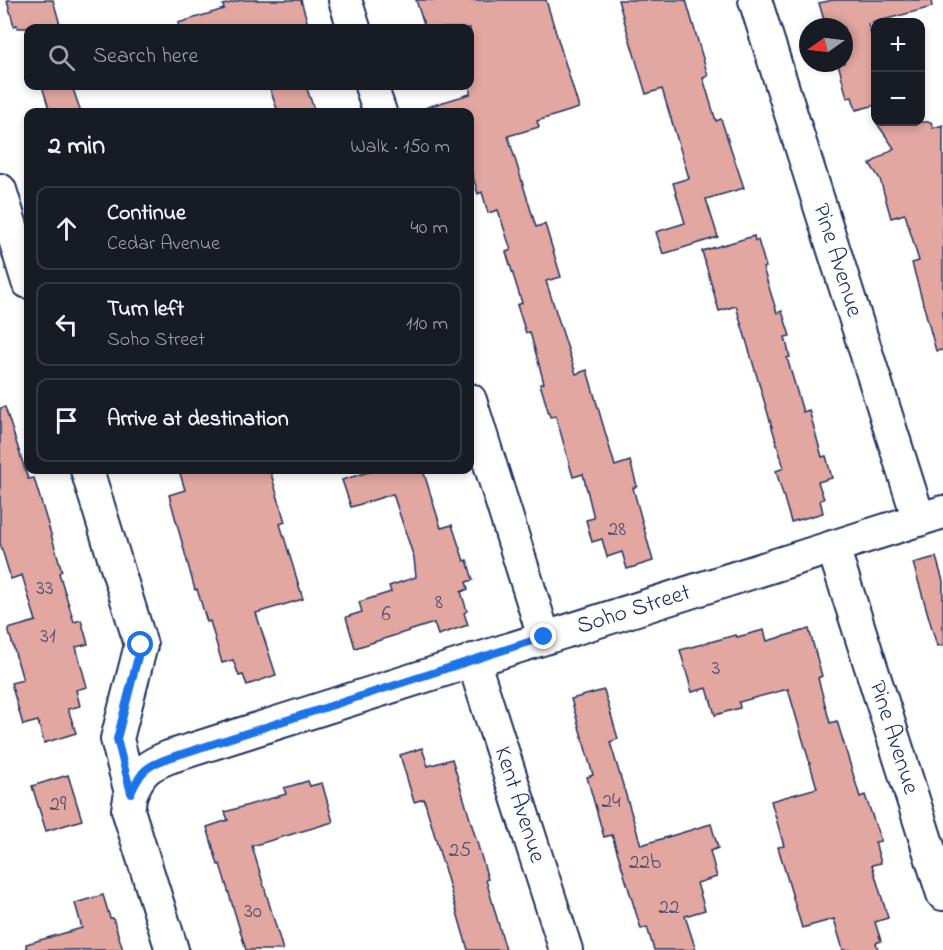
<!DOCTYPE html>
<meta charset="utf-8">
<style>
body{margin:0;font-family:"Indie Flower",sans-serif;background:#242831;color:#f1f3f6}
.controls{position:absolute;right:18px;top:18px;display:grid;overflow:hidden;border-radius:12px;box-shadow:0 3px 9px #0003}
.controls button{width:54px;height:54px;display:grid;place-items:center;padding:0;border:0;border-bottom:2px solid #363941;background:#171b24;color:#f1f3f6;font:30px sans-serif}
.compass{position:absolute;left:799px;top:18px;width:54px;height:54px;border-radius:50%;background:#171b24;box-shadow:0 3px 9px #0003;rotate:256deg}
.stop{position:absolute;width:18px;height:18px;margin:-14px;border:4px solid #1a73e8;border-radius:50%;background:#fff}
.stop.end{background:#1a73e8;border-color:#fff;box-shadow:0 2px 6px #0008}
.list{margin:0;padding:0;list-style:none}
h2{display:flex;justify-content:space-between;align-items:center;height:78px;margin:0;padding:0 24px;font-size:26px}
h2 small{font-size:20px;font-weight:400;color:#9ea1a6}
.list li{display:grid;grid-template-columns:39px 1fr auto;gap:18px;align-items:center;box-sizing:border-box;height:84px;margin:0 12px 12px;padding:0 12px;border:2px solid #363941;border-radius:12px}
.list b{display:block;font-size:22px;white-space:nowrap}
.list p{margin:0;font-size:20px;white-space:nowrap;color:#9ea1a6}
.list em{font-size:20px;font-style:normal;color:#9ea1a6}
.icon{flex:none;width:33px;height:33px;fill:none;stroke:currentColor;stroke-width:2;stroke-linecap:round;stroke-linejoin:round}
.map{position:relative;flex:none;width:943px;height:950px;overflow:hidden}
.search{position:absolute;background:#171b24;box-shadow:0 3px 9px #0003;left:24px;top:24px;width:450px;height:66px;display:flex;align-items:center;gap:15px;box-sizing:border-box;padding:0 21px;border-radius:12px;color:#9ea1a6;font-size:22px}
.panel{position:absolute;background:#171b24;box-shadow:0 3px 9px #0003;left:24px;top:108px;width:450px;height:366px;border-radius:12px}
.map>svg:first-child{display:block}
.building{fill:#e2a7a1;stroke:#1b2f5e;stroke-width:1.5}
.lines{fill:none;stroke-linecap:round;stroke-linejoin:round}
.street-casing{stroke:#1b2f5e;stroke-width:36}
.street{stroke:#fff;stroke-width:32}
.route{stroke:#1a73e8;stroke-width:8}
.labels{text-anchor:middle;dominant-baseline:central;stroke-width:6;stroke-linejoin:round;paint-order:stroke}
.number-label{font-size:21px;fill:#4d4d6f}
.street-label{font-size:24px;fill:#1b2f5e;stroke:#fff}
</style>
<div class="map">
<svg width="943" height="950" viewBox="0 0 943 950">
<rect width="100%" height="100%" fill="#fff"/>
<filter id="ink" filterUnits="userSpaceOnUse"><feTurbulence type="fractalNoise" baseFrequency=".0167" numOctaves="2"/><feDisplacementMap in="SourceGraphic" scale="12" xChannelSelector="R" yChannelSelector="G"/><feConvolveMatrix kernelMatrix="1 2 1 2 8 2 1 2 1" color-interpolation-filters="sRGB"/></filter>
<g filter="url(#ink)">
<g class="building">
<path d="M 7,0 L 53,0 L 61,28 L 18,28 L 17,25 L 14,26 Z"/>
<path d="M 241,0 L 301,0 L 309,28 L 179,28 L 178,23 L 224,9 L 223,5 Z"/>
<path d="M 416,0 L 546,0 L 579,108 L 537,121 L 539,127 L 508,136 L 536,227 L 545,224 L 561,277 L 546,281 L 576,374 L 587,370 L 615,466 L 630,461 L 637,486 L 633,488 L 653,561 L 627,569 L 622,552 L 607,557 L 602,539 L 592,542 L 586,520 L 594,518 L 583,474 L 573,477 L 556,416 L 550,417 L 540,384 L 544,383 L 530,332 L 526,333 L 517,305 L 522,303 L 506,252 L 511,250 L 498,210 L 488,213 L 482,192 L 478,194 L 470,166 L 470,112 L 428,112 L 427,107 L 470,94 L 470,28 L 425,28 Z"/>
<path d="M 618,0 L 686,0 L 708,76 L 703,78 L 716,121 L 721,119 L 744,188 L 706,199 L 718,237 L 663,254 L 656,232 L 685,223 L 673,183 L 689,178 L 662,89 L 646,94 Z"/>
<path d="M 833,0 L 931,0 L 932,7 L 868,24 L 876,52 L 876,105 L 856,110 L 852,97 L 847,98 L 838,63 L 844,63 L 844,27 L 826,27 L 819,3 Z"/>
<path d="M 42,86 L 72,86 L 81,112 L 50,112 Z"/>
<path d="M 269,86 L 306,86 L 315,112 L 278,112 Z"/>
<path d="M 876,122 L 931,122 L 933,128 L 943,125 L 943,350 L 936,351 L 912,263 L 919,261 L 905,214 L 891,218 L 880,179 L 870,164 L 894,148 Z"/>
<path d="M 754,236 L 755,241 L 758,240 L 766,267 L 763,268 L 777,313 L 782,311 L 790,336 L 785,337 L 790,357 L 787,358 L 803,412 L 809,410 L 822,457 L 826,456 L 832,478 L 818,482 L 824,499 L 820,500 L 823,513 L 791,522 L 776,471 L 784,468 L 736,306 L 719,311 L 702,251 Z"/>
<path d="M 5,407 L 28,479 L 34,478 L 62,571 L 59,573 L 74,622 L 81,620 L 88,644 L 76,647 L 87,687 L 76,690 L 80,706 L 68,709 L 76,733 L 44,743 L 38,721 L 23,725 L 11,683 L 23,680 L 8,629 L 36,621 L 22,575 L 11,579 L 0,543 L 0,408 Z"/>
<path d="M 179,470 L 270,470 L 285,522 L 280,524 L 303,599 L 256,613 L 276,675 L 247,685 L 243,675 L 239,676 L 233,660 L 222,663 L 210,621 L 207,622 L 197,589 L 195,590 L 169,495 L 185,490 Z"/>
<path d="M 375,470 L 423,470 L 441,528 L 452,525 L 464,561 L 467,560 L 473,580 L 466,582 L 468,589 L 461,592 L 467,611 L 464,613 L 468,625 L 438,635 L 434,623 L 355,648 L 346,617 L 362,612 L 359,602 L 391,592 L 389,586 L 416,577 L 414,558 L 393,494 L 351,507 L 342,480 Z"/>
<path d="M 936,557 L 943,581 L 943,645 L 937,646 L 913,563 Z"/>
<path d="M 809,629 L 822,676 L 818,678 L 830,723 L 837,721 L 860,797 L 865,795 L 881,841 L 875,842 L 881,863 L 872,865 L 888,918 L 875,922 L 881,941 L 876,943 L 878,950 L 843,950 L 834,919 L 802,928 L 778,847 L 784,846 L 771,801 L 817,788 L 788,689 L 739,702 L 740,708 L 715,715 L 707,688 L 692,692 L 680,650 L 736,635 L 737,637 L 764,630 L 767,641 Z"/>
<path d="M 604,690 L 618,739 L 610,742 L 641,845 L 711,824 L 718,848 L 710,851 L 717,877 L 697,883 L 705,910 L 685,916 L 696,950 L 654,950 L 647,927 L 641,929 L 612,835 L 604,837 L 587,777 L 593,775 L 571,699 Z"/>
<path d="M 422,748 L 428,766 L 452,759 L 488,879 L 486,880 L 506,950 L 468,950 L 424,799 L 414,802 L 400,755 Z"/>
<path d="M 68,775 L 82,820 L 46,831 L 32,786 Z"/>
<path d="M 308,781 L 310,786 L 322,783 L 333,822 L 252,846 L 283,950 L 246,950 L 220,864 L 218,865 L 207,827 L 228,820 L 225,812 L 286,794 L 284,788 Z"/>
<path d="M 103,895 L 110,918 L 113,918 L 123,950 L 27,950 L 26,944 L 82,928 L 75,903 Z"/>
</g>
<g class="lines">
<g class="street-casing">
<g id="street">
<path d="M 345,0 L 354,28"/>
<path id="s1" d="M 755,0 L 919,520"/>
<path d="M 371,86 L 380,112"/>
<path d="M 0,190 L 28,282"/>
<path d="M 470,400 L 544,637"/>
<path d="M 87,470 L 141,645 L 117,739 L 131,793 L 128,810 L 172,950"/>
<path id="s2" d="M 833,547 L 943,894"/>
<path id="s3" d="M 473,660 L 566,950"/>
<path id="s4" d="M 131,793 C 141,771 146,766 169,757 L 943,512"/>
</g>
</g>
<use href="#street" class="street"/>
</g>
</g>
<g class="lines" filter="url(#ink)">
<path class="route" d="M 141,645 L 117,739 L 131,793 C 141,771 146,766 169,758 L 544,637"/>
</g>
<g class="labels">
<g class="number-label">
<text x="617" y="530">28</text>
<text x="45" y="589">33</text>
<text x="439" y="603">8</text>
<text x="386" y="615">6</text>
<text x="48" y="637">31</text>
<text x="716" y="669">3</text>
<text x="611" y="802">24</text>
<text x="58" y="805">29</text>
<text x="460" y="851">25</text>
<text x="645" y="863">22b</text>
<text x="669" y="908">22</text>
<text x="253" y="912">30</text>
</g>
<g class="street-label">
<text stroke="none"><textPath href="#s1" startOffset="273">Pine Avenue</textPath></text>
<text stroke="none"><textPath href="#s4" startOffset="542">Soho Street</textPath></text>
<text stroke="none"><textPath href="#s2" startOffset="200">Pine Avenue</textPath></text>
<text stroke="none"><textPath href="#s3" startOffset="152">Kent Avenue</textPath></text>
</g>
</g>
</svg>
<div class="controls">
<button>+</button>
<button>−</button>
</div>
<svg class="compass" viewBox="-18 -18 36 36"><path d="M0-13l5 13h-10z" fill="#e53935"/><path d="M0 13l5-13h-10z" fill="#9ea1a6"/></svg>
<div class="stop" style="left:141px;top:645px"></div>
<div class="stop end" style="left:544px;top:637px"></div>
<div class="search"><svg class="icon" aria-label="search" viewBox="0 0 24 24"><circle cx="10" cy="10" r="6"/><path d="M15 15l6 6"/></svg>Search here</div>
<section class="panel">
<h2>2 min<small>Walk · 150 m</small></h2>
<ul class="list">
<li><svg class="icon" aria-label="ahead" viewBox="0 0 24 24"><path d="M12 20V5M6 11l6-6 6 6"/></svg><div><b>Continue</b><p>Cedar Avenue</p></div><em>40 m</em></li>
<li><svg class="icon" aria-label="left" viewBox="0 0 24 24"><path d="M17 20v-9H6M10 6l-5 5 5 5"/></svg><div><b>Turn left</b><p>Soho Street</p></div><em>110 m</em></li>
<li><svg class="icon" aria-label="arrive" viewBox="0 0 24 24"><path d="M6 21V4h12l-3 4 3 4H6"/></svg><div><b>Arrive at destination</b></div></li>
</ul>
</section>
</div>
